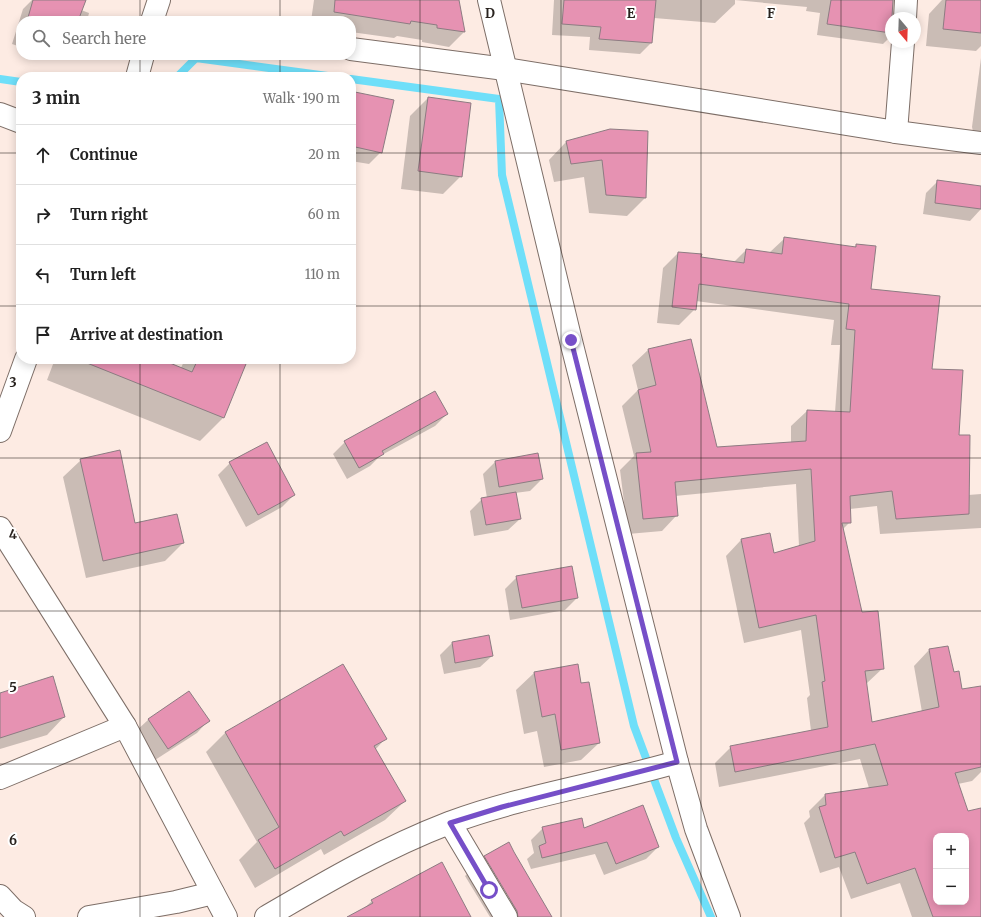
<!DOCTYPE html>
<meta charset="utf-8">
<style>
body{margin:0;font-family:Merriweather,serif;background:#f2f2f2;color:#222}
.controls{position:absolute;right:12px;bottom:12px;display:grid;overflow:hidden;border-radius:8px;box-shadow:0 2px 10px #0003}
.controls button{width:36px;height:36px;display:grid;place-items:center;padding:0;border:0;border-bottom:1px solid #e0e0e0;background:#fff;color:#222;font:20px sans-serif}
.compass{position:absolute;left:885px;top:12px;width:36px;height:36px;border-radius:50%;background:#fff;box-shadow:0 2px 10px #0003;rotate:161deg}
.stop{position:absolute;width:12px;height:12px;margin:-9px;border:3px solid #764fc8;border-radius:50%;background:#fff}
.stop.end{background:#764fc8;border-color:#fff;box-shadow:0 1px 4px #0008}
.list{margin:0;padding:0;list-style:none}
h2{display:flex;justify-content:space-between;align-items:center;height:52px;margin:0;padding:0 16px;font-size:17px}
h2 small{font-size:13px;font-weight:400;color:#767676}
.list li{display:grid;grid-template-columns:26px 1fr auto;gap:12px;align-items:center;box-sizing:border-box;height:60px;padding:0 16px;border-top:1px solid #e0e0e0}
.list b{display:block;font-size:15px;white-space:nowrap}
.list em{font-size:13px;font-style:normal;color:#767676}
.icon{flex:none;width:22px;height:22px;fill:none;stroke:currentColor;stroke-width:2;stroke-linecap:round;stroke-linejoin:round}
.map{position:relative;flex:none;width:981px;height:917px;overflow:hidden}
.search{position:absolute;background:#fff;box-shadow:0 2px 10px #0003;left:16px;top:16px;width:340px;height:44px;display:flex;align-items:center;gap:10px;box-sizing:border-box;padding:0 14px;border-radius:16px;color:#767676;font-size:15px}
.panel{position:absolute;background:#fff;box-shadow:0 2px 10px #0003;left:16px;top:72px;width:340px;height:292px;border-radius:16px}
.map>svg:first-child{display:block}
.shadow{fill:#0003;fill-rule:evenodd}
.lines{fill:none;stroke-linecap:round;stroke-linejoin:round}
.stream{stroke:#6fdff9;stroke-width:8}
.building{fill:#e692b2;stroke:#8d7c82;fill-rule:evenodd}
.minor-casing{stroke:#7d6e67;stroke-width:24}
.minor{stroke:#fff;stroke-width:22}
.route{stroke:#764fc8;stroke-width:5}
.grid{fill:none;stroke:#29231f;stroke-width:1;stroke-opacity:0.55}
.grid-label{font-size:13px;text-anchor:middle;font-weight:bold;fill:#29231f;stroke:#fff;stroke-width:4;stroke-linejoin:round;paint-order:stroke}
</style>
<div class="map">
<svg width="981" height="917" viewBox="0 0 981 917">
<rect width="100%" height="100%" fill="#fdebe3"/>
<g class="shadow">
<path d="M 32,0 L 85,0 L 81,10 L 89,13 L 87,21 L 21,21 L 21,47 L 12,44 L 23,9 Z"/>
<path d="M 314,0 L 458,0 L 464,32 L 449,47 L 422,42 L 422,40 L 397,36 L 394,38 L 351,32 L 351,21 L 311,21 Z"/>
<path d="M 554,0 L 894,0 L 891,36 L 883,44 L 817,35 L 820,13 L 806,11 L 807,7 L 735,0 L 735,4 L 715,23 L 654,18 L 651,43 L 640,54 L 589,50 L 590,37 L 552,35 Z"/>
<path d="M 942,0 L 981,0 L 981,46 L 976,51 L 926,46 L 929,14 Z"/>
<path d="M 50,55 L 72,55 L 67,60 Z"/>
<path d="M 981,58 L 981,137 L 974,136 L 972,127 Z"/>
<path d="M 355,93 L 381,152 L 369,164 L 351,161 L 351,97 Z"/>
<path d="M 428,98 L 461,176 L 443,194 L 401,189 L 410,116 Z"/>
<path d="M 610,130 L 645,198 L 627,216 L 589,213 L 584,177 L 554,182 L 549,160 L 566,142 Z"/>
<path d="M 938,181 L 981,187 L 981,209 L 970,221 L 923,214 L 926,193 Z"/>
<path d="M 785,238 L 854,248 L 856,245 L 870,289 L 930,370 L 958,436 L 968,495 L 981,494 L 981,528 L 880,534 L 877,506 L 850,509 L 850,522 L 842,530 L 861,614 L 883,668 L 866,684 L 871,723 L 922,712 L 914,666 L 929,650 L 953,674 L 962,691 L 981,687 L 981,772 L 972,781 L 958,784 L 968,813 L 981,809 L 981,917 L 912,917 L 900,883 L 851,899 L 839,867 L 820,873 L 804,823 L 810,817 L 809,811 L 825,795 L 869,788 L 860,759 L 719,787 L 715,763 L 731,747 L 811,731 L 807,698 L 810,695 L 801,630 L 744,643 L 726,556 L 741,540 L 773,554 L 799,546 L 796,484 L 675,496 L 677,515 L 662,531 L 628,534 L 620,470 L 634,456 L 622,406 L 638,390 L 632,365 L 648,350 L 691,340 L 716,448 L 791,443 L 791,426 L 807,411 L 835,412 L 840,345 L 831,345 L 834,320 L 696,301 L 695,309 L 679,325 L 657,323 L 663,268 L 678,253 L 700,258 L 734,262 L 746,250 L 769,253 ZM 936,836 L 966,836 L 966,902 L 936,902 Z"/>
<path d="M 55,359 L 158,359 L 181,368 L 185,359 L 247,359 L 223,418 L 200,441 L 47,380 Z"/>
<path d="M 447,414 L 435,426 L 380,456 L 370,466 L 347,479 L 333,454 L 345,442 Z"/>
<path d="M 266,443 L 294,495 L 282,507 L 246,527 L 218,475 L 230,463 Z"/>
<path d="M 537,454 L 542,479 L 530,491 L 515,493 L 520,519 L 508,530 L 474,536 L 470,511 L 482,499 L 487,498 L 483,474 L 495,462 Z"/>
<path d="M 81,460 L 135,524 L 183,543 L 165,561 L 86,578 L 63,477 Z"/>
<path d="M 517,577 L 577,598 L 565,610 L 510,620 L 505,589 Z"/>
<path d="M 452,643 L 492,656 L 480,667 L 444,674 L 440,655 Z"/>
<path d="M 343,665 L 385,739 L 375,750 L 405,801 L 385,820 L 324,855 L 321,849 L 255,888 L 239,860 L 257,842 L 206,752 L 225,733 Z"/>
<path d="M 577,665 L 581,685 L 599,743 L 581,760 L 544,767 L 537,731 L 524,734 L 516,690 L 534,673 Z"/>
<path d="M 189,693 L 208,721 L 197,733 L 155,760 L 136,731 L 148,720 Z"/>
<path d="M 0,694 L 64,717 L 47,735 L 0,749 Z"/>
<path d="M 543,828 L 583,830 L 658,847 L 646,859 L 604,875 L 595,854 L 531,869 L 527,859 L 534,853 L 531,840 Z"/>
<path d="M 485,857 L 550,917 L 490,917 L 465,876 ZM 488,860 L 511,899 L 509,900 L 486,861 Z"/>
<path d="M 372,901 L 470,917 L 349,917 L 362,910 Z"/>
</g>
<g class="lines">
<g class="stream">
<path d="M 177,77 L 196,58 L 335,77"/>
<path d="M 0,79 L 21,82"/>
<path d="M 351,79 L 499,99 L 502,175 L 634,726 L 676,838 L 711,917"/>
</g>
</g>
<g class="building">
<path d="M 33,0 L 86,0 L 78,21 L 27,21 Z"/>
<path d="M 335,0 L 459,0 L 465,32 L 437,28 L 437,25 L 411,21 L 410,24 L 334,12 Z"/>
<path d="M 564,0 L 656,0 L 652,43 L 599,39 L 601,27 L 562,24 Z"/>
<path d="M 831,0 L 893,0 L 891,33 L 827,24 Z"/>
<path d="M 946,0 L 981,0 L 981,33 L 943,29 Z"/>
<path d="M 355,92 L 394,100 L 382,153 L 351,146 L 351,108 Z"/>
<path d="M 428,97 L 471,103 L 462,177 L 418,171 Z"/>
<path d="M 610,129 L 648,131 L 646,198 L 606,195 L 602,160 L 571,164 L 566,141 Z"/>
<path d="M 937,180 L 981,186 L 981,209 L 935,203 Z"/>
<path d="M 784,237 L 856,247 L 856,244 L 876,246 L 871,289 L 940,296 L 932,369 L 963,370 L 959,435 L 970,435 L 969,514 L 896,519 L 892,491 L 850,496 L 851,523 L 842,523 L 862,612 L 878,611 L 884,669 L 865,671 L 872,722 L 939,707 L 929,649 L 948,646 L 954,672 L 959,671 L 962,689 L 981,686 L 981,767 L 955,773 L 968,811 L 981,808 L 981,917 L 933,917 L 915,868 L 867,884 L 855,852 L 835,858 L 819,807 L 826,805 L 825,794 L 888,785 L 875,744 L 735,772 L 730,746 L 828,727 L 822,682 L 825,681 L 816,615 L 759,628 L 741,539 L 770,533 L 774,553 L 815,541 L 811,469 L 675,482 L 678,516 L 643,519 L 636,453 L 651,452 L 638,390 L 656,385 L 648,349 L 691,339 L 717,447 L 806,441 L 807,410 L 850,412 L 855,330 L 846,329 L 849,304 L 699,284 L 696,310 L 672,307 L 678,252 L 702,254 L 701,257 L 744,263 L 746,249 L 782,254 ZM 936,836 L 966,836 L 966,902 L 936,902 Z"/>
<path d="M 77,359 L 160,359 L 192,372 L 198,359 L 248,359 L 224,418 Z"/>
<path d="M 435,391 L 448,414 L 382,451 L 384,454 L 359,468 L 344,441 Z"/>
<path d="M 267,442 L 295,495 L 258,515 L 229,462 Z"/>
<path d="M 120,450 L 135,523 L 177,514 L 184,543 L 103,561 L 80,459 Z"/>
<path d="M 538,453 L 543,479 L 499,487 L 495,461 Z"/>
<path d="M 516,492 L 521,519 L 486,525 L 481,498 Z"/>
<path d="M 572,566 L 578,598 L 522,608 L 516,576 Z"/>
<path d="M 489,635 L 493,656 L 455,663 L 452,642 Z"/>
<path d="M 343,664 L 387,739 L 374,746 L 406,801 L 344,836 L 341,831 L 275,869 L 258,840 L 279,827 L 225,732 Z"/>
<path d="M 578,664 L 581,683 L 589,682 L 600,743 L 561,750 L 555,714 L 542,717 L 534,672 Z"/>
<path d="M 53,676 L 65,717 L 0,738 L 0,693 Z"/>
<path d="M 189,691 L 210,721 L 168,749 L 148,719 Z"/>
<path d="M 643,805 L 659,847 L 616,864 L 607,842 L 542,858 L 539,846 L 546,843 L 542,827 L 582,818 L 584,828 Z"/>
<path d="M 509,842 L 514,852 L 552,917 L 518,917 L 517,911 L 484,856 Z"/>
<path d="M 442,862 L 471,917 L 347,917 L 373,903 L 371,900 Z"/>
</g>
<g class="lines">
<g class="minor-casing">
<g id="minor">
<path d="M 489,0 L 571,341 L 677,762 L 696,829 L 729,917"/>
<path d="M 905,18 L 906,0"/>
<path d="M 152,21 L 159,0"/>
<path d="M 351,49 L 505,69 L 896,132 L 981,143"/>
<path d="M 137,77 L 143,55"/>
<path d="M 0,114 L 21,122"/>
<path d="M 896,132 L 903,42"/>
<path d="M 0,431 L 26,359"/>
<path d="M 0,528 L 125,726 L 226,917"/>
<path d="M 0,778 L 125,726"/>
<path d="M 450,823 L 506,917"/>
<path d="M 0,896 L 13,910 L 24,917"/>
<path d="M 89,917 L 176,902 L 213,893"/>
<path d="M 266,917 C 326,882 384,848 449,823 C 522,796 601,784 677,762"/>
</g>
</g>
<use href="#minor" class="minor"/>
</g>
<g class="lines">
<path class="route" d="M 489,890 L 450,823 L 502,807 L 677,762 L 571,340"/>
</g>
<path class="grid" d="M 140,0 L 140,21M 280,0 L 280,21M 420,0 L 420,917M 561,0 L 561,917M 701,0 L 701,917M 841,0 L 841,917M 140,55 L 140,77M 280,55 L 280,77M 0,153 L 21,153M 351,153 L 981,153M 0,306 L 21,306M 351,306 L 981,306M 140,359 L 140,917M 280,359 L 280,917M 0,458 L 981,458M 0,611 L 981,611M 0,764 L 981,764"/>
<g class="grid-label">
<text x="490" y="18">D</text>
<text x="631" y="18">E</text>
<text x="771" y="18">F</text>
<text x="13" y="387">3</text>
<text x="13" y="539">4</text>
<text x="13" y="692">5</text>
<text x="13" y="845">6</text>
</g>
</svg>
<div class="controls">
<button>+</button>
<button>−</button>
</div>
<svg class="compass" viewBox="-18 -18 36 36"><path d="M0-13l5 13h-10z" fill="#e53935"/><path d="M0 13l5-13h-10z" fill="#767676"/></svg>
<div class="stop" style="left:489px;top:890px"></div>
<div class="stop end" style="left:571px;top:340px"></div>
<div class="search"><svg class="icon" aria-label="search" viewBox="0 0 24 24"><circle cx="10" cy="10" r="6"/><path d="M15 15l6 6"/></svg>Search here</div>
<section class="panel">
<h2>3 min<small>Walk · 190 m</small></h2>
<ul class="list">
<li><svg class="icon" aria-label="ahead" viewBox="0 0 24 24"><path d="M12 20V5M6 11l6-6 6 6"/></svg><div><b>Continue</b></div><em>20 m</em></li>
<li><svg class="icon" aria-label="right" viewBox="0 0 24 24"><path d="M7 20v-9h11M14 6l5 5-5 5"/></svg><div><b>Turn right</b></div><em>60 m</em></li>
<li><svg class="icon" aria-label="left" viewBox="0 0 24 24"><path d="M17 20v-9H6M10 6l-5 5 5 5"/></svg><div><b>Turn left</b></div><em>110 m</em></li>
<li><svg class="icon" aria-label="arrive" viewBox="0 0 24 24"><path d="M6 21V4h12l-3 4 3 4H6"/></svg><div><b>Arrive at destination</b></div></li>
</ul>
</section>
</div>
